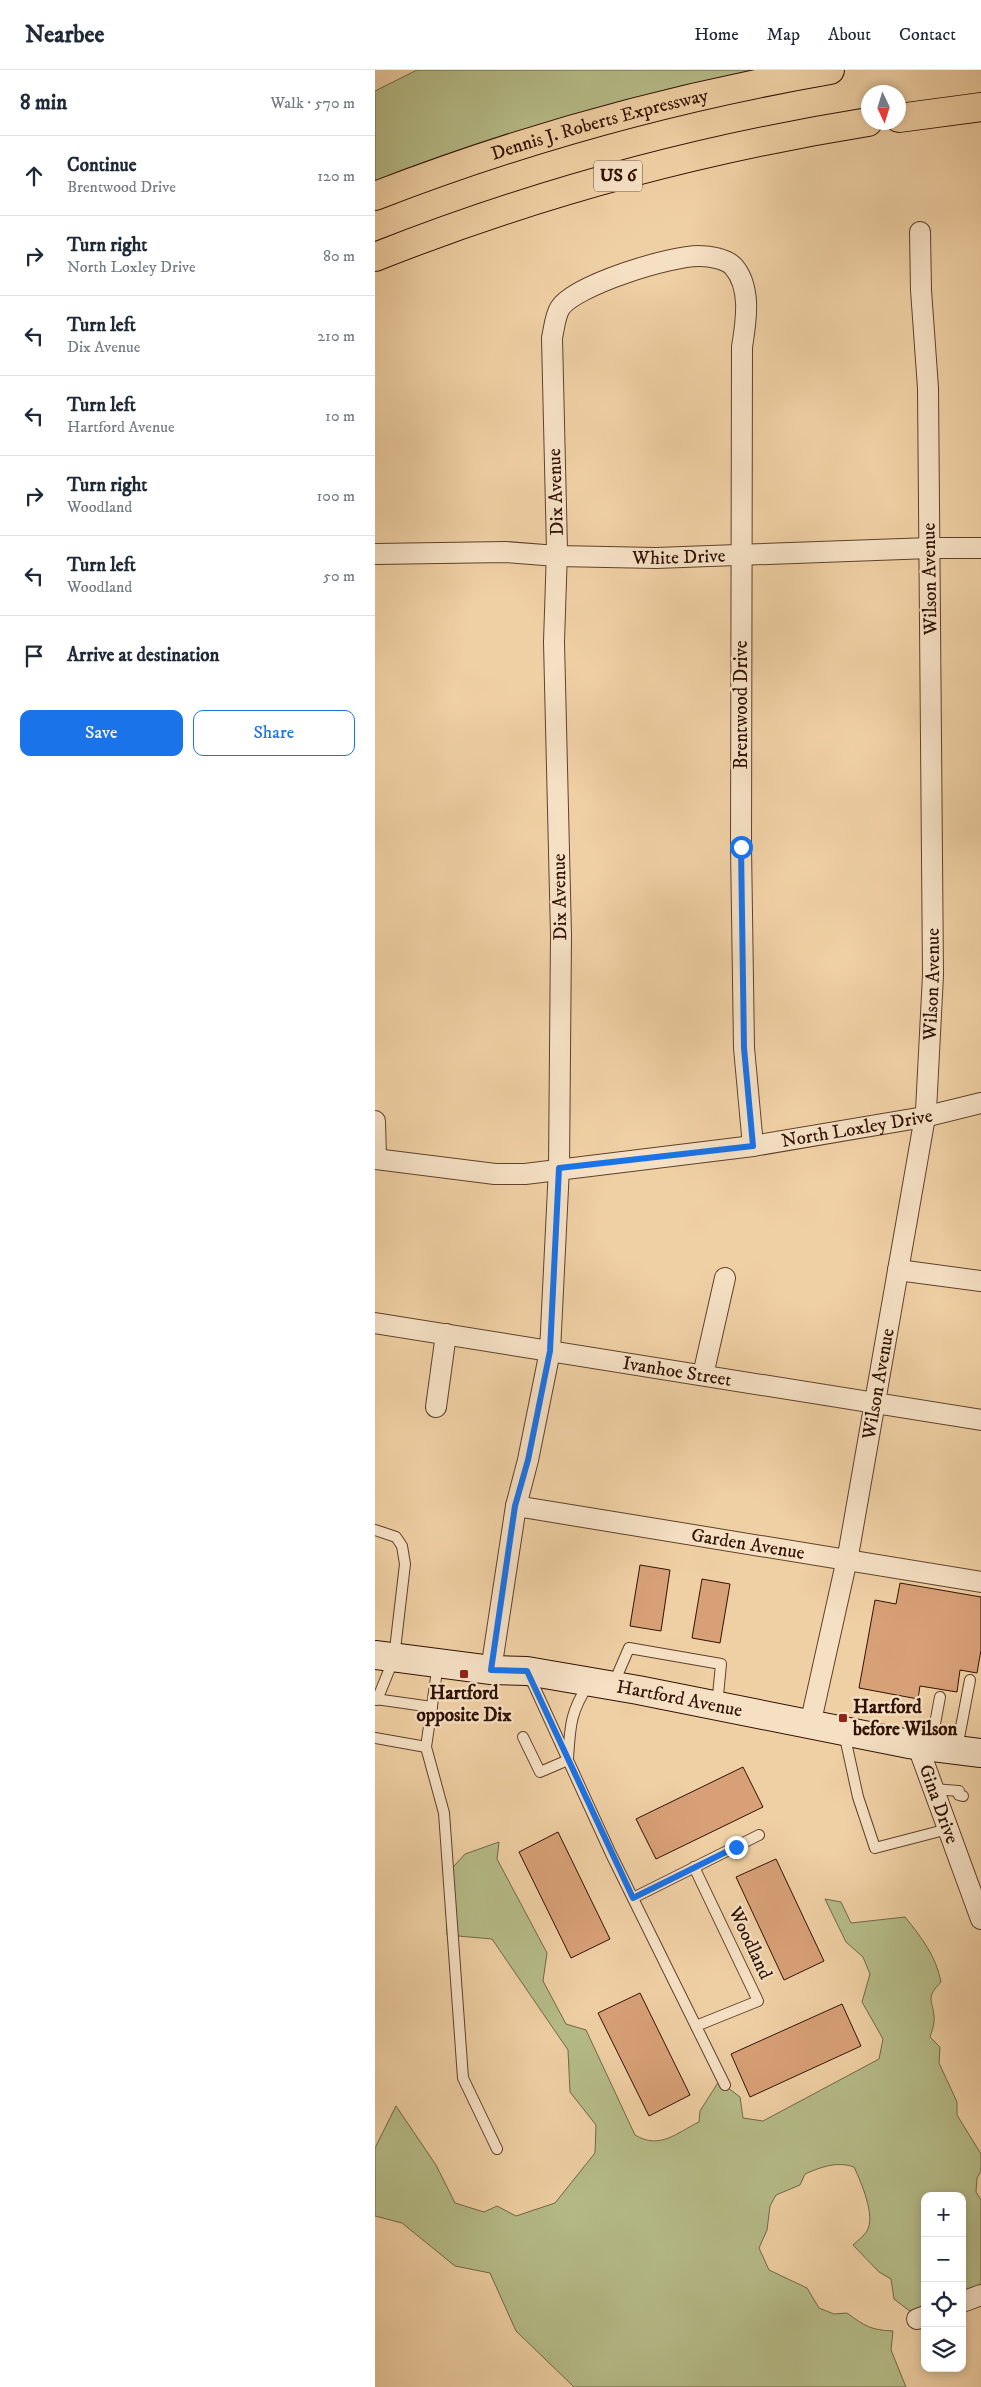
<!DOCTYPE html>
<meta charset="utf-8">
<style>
body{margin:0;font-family:"IM FELL DW Pica",serif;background:#f6f6f7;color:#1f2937}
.controls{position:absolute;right:15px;bottom:15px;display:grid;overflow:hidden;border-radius:10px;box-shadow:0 2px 8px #0003}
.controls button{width:45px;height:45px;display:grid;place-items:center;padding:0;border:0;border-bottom:1px solid #e0e1e3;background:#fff;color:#1f2937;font:25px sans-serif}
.compass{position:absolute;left:486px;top:15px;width:45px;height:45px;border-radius:50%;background:#fff;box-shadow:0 2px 8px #0003;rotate:176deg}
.stop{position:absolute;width:15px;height:15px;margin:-11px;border:4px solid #1a73e8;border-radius:50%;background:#fff}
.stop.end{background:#1a73e8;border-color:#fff;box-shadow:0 1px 5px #0008}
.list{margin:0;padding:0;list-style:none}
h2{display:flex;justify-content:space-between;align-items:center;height:65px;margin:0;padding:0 20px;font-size:21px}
h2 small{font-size:16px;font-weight:400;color:#747a83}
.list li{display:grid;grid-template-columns:32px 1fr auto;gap:15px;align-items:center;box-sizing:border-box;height:80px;padding:0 20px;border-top:1px solid #e0e1e3}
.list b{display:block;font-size:19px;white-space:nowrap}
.list p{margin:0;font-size:16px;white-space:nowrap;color:#747a83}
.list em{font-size:16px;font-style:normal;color:#747a83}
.actions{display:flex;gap:10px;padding:15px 20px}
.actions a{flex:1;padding:11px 0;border:1px solid #1a73e8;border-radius:10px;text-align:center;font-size:18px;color:#1a73e8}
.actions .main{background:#1a73e8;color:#fff}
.icon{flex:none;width:28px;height:28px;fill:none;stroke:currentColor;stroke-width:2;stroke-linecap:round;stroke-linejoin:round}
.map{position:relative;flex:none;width:606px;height:2317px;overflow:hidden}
header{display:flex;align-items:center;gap:30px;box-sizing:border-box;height:70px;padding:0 25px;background:#fff;border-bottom:1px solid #e0e1e3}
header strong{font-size:24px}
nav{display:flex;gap:28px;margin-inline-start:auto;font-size:18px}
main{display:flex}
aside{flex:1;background:#fff}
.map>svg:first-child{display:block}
.green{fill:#b5bc88;stroke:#736646}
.building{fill:#d8a077;stroke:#311103}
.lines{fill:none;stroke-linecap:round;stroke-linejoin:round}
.lane-casing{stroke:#60412b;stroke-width:12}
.street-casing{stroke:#60412b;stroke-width:22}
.secondary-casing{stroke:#311103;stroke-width:30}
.highway-casing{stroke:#311103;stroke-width:30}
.lane{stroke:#f5e0c4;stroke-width:10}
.street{stroke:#f5e0c4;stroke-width:20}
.secondary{stroke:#f5e0c4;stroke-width:28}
.highway{stroke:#efd0a4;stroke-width:28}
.route{stroke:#1a73e8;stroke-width:6}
.poi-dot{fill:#8f2418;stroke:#f5e0c4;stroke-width:2}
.labels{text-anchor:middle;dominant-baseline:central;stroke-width:4.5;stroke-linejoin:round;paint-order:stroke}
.shield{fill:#f5e0c4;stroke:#6c4f3d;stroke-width:1}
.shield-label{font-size:18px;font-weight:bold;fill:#311103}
.street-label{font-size:19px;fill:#311103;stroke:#f5e0c4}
.poi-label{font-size:19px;font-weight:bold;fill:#311103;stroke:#f5e0c4}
</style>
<header>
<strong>Nearbee</strong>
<nav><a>Home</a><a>Map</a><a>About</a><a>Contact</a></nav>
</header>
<main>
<aside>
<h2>8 min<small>Walk · 570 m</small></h2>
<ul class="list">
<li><svg class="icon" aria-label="ahead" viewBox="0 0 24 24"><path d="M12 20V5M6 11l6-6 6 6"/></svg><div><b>Continue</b><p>Brentwood Drive</p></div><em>120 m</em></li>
<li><svg class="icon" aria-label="right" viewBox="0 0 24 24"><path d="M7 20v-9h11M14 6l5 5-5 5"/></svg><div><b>Turn right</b><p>North Loxley Drive</p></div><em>80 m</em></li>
<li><svg class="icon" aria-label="left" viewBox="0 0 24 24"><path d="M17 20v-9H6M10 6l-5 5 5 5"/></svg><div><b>Turn left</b><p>Dix Avenue</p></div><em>210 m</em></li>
<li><svg class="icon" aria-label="left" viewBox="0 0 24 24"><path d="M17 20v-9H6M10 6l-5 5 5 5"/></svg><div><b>Turn left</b><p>Hartford Avenue</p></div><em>10 m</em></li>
<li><svg class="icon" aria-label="right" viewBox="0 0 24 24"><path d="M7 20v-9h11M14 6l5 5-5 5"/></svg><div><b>Turn right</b><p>Woodland</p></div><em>100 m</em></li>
<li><svg class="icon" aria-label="left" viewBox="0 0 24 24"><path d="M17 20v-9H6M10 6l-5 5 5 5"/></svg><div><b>Turn left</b><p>Woodland</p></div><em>50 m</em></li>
<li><svg class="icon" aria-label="arrive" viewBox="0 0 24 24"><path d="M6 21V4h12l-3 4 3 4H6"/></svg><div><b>Arrive at destination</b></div></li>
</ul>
<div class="actions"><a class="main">Save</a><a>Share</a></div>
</aside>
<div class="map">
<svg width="606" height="2317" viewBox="0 0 606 2317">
<rect width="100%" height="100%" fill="#efd0a4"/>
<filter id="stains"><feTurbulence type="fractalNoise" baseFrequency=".004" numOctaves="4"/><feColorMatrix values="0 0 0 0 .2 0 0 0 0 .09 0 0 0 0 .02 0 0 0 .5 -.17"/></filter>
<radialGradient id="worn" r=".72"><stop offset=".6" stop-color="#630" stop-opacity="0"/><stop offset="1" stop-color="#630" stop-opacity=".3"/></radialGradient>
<g class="green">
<path d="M 42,0 L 424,0 L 0,122 L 0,21 Z"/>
<path d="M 124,1772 L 122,1789 L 172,1883 L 168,1911 L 191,1954 L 211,1960 L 260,2065 C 285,2080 301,2063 324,2052 L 325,2041 L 344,2011 L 365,2027 L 368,2048 L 388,2051 L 504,1989 L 508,1969 L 487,1932 L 495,1904 L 488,1887 L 471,1872 L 450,1829 L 466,1832 L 476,1853 L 530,1847 C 547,1868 561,1886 566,1912 C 551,1928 557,1928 559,1946 C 560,1953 557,1961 555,1967 L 565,1977 L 564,1993 L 582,2032 L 582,2045 L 606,2084 L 606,2101 L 602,2108 L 601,2122 L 606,2130 L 606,2225 L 587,2230 L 587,2126 L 550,2126 L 550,2239 L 536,2242 L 519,2229 L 516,2209 L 504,2202 L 478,2175 C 482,2171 489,2166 492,2161 C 501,2146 486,2112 479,2097 C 462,2091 446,2097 430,2104 L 425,2115 L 401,2125 L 395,2136 L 392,2160 L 384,2178 L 394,2200 L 432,2218 L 444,2238 L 459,2244 L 472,2243 C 490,2256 495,2260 518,2261 L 516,2280 L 531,2317 L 199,2317 L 141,2261 L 115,2203 L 80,2196 L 27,2153 L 0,2146 L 0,2078 L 21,2036 L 61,2095 L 80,2133 L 109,2142 L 122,2136 L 141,2146 L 180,2133 L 220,2083 L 221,2055 L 195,2022 L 193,1980 L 117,1869 L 72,1865 L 70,1806 L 90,1784 Z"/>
</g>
<g class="building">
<path d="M 265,1495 L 295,1500 L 286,1561 L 255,1556 Z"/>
<path d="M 327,1509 L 355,1514 L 345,1573 L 317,1568 Z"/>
<path d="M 525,1513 L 606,1527 L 606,1580 L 602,1603 L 585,1600 L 582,1622 L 545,1616 L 543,1629 L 484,1618 L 500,1530 L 521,1534 Z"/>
<path d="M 368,1697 L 388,1737 L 281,1789 L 261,1749 Z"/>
<path d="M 183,1762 L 235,1869 L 196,1888 L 144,1782 Z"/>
<path d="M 401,1789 L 449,1891 L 409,1910 L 361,1807 Z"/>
<path d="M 265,1923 L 315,2025 L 274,2046 L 223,1943 Z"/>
<path d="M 467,1934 L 486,1976 L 375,2027 L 356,1984 Z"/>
</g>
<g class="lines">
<g class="lane-casing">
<g id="lane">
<path d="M 0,1460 L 21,1467 L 27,1476 L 30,1494 L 19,1588 L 2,1630"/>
<path d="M 63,1594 L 51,1677 L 69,1743 L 88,2008 L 122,2079"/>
<path d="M 154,1605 L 236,1784 L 350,2015"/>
<path d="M 238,1615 L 254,1578 L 346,1594 L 342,1636"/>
<path d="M 0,1629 L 57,1637"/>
<path d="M 469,1663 L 483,1727 L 500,1778 L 573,1759"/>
<path d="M 148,1667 L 165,1702 L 193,1690"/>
<path d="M 0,1668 L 51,1677"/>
<path d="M 556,1675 L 565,1627"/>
<path d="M 582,1678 L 595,1610"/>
<path d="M 193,1689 C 195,1658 195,1641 214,1614"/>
<path d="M 558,1719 L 584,1721 L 584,1725 L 588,1726"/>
<path d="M 319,1797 L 383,1931 L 321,1956"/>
<path d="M 258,1828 L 384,1765"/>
</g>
</g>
<g class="street-casing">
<g id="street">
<path id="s1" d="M 0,484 L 131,482 L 182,486 L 281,488 L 555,478 L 606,478"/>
<path d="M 0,1051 L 1,1088"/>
<path id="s2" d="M 0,1089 L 120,1104 L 150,1104 L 378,1076 L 549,1047 L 606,1033"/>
<path d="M 523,1200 L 606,1211"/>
<path id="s3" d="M 0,1253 L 606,1350"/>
<path d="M 328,1305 L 350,1208"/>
<path d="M 61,1337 L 71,1264"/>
<path id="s4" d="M 141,1436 L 606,1512"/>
<path d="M 116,1600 L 141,1436 L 153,1390 L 175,1281 L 184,1098 L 186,865 L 179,572 L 182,480 L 177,268 C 179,259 180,246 185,238 C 200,215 297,185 325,186 C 335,186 351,189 358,196 C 377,217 371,252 367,277 L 366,777 L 369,978 L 378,1076"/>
<path id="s5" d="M 435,1655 L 474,1480 L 551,1041 L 558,905 L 553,318 L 546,220 L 545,162"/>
<path id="s6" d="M 542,1674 L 606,1849"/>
<path d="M 587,2232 L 606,2225"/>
<path d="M 542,2249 L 550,2246"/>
</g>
</g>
<g class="secondary-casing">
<g id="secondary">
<path id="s7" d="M 0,1585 L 116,1600 L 152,1601 L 263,1620 L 534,1674 L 606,1683"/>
</g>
</g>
<g class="highway-casing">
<g id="highway">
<path d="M 524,48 L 606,37"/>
<path id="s8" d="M 0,126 C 147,69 300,27 455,0"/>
<path d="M 0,187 C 159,124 325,79 493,52"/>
</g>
</g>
<use href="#lane" class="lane"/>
<use href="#street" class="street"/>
<use href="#secondary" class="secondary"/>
<use href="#highway" class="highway"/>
</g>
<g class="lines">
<path class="route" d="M 361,1777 L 258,1828 L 152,1601 L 116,1600 L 140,1436 L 153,1390 L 175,1281 L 184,1098 L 378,1076 L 369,978 L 366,777"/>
</g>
<g class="poi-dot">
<rect x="84" y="1599" width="10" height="10" rx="2.5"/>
<rect x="463" y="1643" width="10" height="10" rx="2.5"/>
</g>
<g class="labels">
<rect class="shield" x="219" y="90.5" width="48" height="31" rx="4"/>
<g class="shield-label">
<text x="243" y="106">US 6</text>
</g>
<g class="street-label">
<text stroke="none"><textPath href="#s8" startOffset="236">Dennis J. Roberts Expressway</textPath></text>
<text transform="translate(181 422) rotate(-92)">Dix Avenue</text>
<text stroke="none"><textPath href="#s1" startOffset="304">White Drive</textPath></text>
<text transform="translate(555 509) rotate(-91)">Wilson Avenue</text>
<text transform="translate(366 635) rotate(-90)">Brentwood Drive</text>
<text transform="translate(185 827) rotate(-91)">Dix Avenue</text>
<text stroke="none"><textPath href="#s5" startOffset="752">Wilson Avenue</textPath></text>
<text stroke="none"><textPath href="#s2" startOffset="486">North Loxley Drive</textPath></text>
<text stroke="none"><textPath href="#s3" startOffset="306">Ivanhoe Street</textPath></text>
<text stroke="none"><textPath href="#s5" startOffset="348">Wilson Avenue</textPath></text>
<text stroke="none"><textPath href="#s4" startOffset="235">Garden Avenue</textPath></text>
<text stroke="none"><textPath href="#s7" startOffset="308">Hartford Avenue</textPath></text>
<text stroke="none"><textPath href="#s6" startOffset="64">Gina Drive</textPath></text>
<text transform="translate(375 1873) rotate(65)">Woodland</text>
</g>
<g class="poi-label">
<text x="89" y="1623">Hartford<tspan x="89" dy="22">opposite Dix</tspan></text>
<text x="478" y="1637" text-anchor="start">Hartford<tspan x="478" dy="22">before Wilson</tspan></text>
</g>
</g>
<rect width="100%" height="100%" filter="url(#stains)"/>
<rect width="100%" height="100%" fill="url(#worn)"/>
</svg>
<div class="controls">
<button>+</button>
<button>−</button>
<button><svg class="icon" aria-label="locate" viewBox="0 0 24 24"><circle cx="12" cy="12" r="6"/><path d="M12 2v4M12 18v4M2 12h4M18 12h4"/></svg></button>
<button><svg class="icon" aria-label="layers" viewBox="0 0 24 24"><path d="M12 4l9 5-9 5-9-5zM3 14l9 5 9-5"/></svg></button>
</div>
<svg class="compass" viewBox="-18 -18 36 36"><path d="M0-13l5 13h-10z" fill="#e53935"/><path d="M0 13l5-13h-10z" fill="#747a83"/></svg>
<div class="stop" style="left:366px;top:777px"></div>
<div class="stop end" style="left:361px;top:1777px"></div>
</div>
</main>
